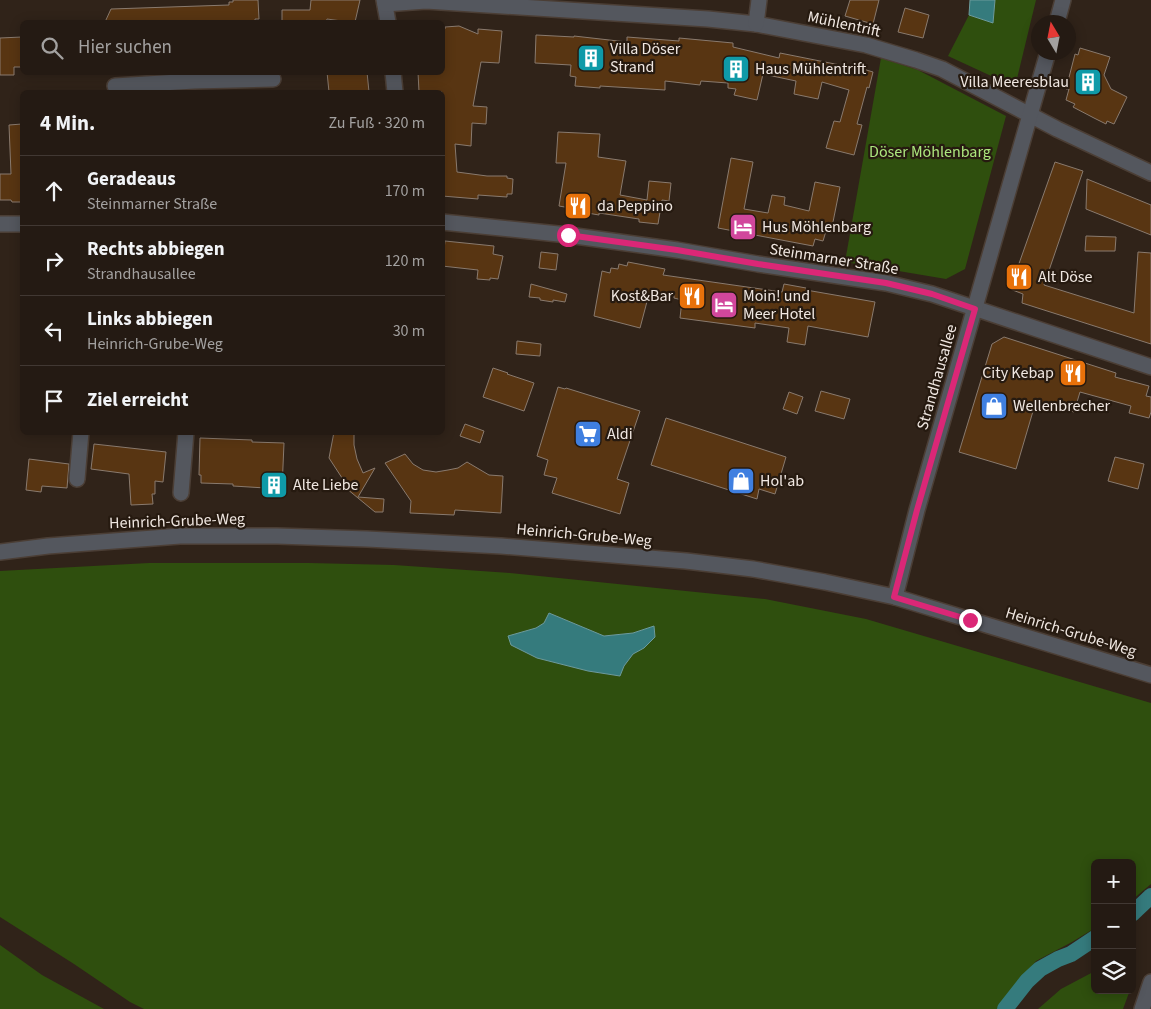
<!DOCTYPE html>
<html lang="de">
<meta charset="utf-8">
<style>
body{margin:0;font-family:"Source Sans 3",sans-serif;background:#2c231c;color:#f1f3f6}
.controls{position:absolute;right:15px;bottom:15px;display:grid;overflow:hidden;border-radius:8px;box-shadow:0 2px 12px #0003}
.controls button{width:45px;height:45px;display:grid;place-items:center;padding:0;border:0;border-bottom:1px solid #413833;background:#241a13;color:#f1f3f6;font:25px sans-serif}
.compass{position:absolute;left:1031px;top:15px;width:45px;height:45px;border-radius:50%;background:#241a13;box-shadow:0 2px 12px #0003;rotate:350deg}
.stop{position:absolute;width:15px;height:15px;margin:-11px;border:4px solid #db2777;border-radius:50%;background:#fff}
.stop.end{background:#db2777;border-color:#fff;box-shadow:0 1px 5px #0008}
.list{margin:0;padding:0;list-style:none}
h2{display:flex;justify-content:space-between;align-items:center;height:65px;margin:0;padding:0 20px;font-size:21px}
h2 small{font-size:16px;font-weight:400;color:#a3a1a0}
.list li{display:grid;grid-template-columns:32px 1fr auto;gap:15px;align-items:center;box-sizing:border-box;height:70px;padding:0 20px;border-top:1px solid #413833}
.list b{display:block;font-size:19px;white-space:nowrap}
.list p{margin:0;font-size:16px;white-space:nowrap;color:#a3a1a0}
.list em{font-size:16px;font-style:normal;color:#a3a1a0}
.icon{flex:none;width:28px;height:28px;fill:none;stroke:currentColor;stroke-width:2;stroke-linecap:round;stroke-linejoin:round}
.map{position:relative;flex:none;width:1151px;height:1009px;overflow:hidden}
.search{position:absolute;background:#241a13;box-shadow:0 2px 12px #0003;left:20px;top:20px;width:425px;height:55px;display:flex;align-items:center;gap:12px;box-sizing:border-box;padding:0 18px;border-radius:8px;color:#a3a1a0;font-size:19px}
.panel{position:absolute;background:#241a13;box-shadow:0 2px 12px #0003;left:20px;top:90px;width:425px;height:345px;border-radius:8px}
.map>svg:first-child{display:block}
.green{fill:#2f4f0e;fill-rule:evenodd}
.water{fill:#357b7d;stroke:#6d9b9b}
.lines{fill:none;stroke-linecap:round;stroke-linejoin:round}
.canal{stroke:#357b7d;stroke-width:16}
.building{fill:#583512;stroke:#897a6e}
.minor-casing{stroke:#4b3e35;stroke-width:18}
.tertiary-casing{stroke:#4b3e35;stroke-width:18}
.minor{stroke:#54575e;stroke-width:15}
.tertiary{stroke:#54575e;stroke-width:15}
.route{stroke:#db2777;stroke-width:6}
.labels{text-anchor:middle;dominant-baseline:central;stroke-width:4.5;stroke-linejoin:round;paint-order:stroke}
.street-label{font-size:16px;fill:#f0e7e1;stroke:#261a10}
.poi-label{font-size:16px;fill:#f0e7e1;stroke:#261a10;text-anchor:start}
.park-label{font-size:16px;fill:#ace67e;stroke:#261a10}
</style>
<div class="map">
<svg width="1151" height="1009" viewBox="0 0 1151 1009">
<rect width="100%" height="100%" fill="#302319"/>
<g class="green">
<path d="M 995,0 L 1036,0 L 1015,87 L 948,56 L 969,15 L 993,23 Z"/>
<path d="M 881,58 L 918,70 L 1006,116 L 965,269 L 946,279 L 845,262 Z"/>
<path d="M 149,563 L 309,563 L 394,565 L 510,573 L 765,599 L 866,619 L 1151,703 L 1151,884 L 1132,900 L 1132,863 L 1095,863 L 1095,928 L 1072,942 L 1036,961 L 997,1009 L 144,1009 L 130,1002 L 74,964 L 0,917 L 0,571 ZM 549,613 L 604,636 L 633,633 L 654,626 L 644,648 L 633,654 L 624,666 L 619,676 L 588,671 L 537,658 L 511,645 L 509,636 L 536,628 L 544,623 Z"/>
<path d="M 0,945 L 42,975 L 104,1009 L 0,1009 Z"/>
<path d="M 1095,971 L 1095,990 L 1130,990 L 1123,1009 L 1038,1009 L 1061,989 Z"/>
</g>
<g class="water">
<path d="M 970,0 L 995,0 L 993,23 L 969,15 Z"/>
<path d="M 549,613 L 604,636 L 633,633 L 654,626 L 655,637 L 644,648 L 633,654 L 624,666 L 620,676 L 588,671 L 537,658 L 511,645 L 508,636 L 536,628 L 544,623 Z"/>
</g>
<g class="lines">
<g class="canal">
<path d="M 1132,914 L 1151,896"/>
<path d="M 1005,1009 L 1027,981 L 1040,969 L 1058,959 L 1071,954 L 1095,938"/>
</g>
</g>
<g class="building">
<path d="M 233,0 L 258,0 L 259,19 L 255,19 L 255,22 L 105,22 L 111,9 L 229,5 L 229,2 L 233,2 Z"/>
<path d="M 311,0 L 360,0 L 355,22 L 349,22 L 327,19 L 326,22 L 282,22 L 282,10 L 310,10 Z"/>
<path d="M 850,0 L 879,0 L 873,24 L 845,16 Z"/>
<path d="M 905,8 L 929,15 L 923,38 L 898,32 Z"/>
<path d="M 459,26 L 478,34 L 478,29 L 502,31 L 499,63 L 481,62 L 473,106 L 487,107 L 486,124 L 472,123 L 471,146 L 455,144 L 457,172 L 487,176 L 507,176 L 507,178 L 513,179 L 512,194 L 507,194 L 507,197 L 478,195 L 478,199 L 442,196 L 442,92 L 419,92 L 418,72 L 442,72 L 442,29 L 445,29 L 445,27 Z"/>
<path d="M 536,35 L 574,37 L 574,36 L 627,42 L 627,37 L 679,41 L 679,38 L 733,43 L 733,47 L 779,58 L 780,53 L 845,66 L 846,64 L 873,72 L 869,88 L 867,87 L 857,124 L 862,125 L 854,155 L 826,148 L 834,121 L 840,122 L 849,90 L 822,82 L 818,99 L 794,94 L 796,81 L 763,74 L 757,100 L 734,95 L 736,89 L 728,88 L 728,83 L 701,81 L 700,85 L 665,81 L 665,90 L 600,86 L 600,88 L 575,86 L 576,77 L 570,76 L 571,65 L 535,63 Z"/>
<path d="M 22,37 L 22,67 L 14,67 L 14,75 L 0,75 L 0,38 Z"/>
<path d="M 1080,48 L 1110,57 L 1104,75 L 1111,89 L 1127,97 L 1114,124 L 1107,121 L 1106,124 L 1094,118 L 1073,107 L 1075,104 L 1066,100 L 1069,89 L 1066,89 L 1075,54 L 1078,55 Z"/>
<path d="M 327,72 L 367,72 L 369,92 L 329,92 Z"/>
<path d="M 22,124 L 22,202 L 12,202 L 11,200 L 0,200 L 0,174 L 11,174 L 9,125 Z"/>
<path d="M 558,132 L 600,134 L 598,157 L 626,161 L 620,195 L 647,200 L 649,181 L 671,183 L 669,201 L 662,200 L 658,224 L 639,222 L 639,219 L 599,213 L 599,215 L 576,211 L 576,209 L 559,206 L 566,163 L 556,163 Z"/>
<path d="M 731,158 L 753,162 L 744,209 L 768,213 L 772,195 L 785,197 L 784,205 L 809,211 L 815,182 L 840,187 L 831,232 L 826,231 L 823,241 L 815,239 L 813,246 L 718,228 Z"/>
<path d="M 1055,162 L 1083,171 L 1044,285 L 1134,313 L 1138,252 L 1151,253 L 1151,344 L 1022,303 L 1023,294 L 1010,289 Z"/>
<path d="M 1087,179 L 1151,205 L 1151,235 L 1086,209 Z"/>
<path d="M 1086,236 L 1116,237 L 1115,251 L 1085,251 Z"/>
<path d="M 445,241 L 494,246 L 493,254 L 503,256 L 498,279 L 490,278 L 490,280 L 477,279 L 478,270 L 442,266 Z"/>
<path d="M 541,252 L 558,254 L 556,270 L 539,268 Z"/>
<path d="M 628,262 L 665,269 L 663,275 L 782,292 L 784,284 L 806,288 L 806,290 L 875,302 L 868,337 L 808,326 L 805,345 L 787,342 L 789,328 L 755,323 L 755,328 L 680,318 L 682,300 L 674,298 L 674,295 L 651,291 L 650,294 L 649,294 L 640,328 L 594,316 L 602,271 L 610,273 L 611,268 L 618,269 L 619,264 L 627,266 Z"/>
<path d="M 531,284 L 567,294 L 565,302 L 553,300 L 553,302 L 540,300 L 540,298 L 529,297 Z"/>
<path d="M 1004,337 L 1116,373 L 1115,377 L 1149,386 L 1146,396 L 1151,397 L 1151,412 L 1149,418 L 1129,413 L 1131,406 L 1080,392 L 1074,412 L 1036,401 L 1016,469 L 959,452 L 992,344 Z"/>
<path d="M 517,341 L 541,344 L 540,356 L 516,354 Z"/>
<path d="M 493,368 L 508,373 L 507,374 L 534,383 L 524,411 L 483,397 Z"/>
<path d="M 558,387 L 565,389 L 566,388 L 640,411 L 617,479 L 629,483 L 620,514 L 552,493 L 557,478 L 544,475 L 548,460 L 537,456 Z"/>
<path d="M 821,391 L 850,399 L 844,419 L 815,411 Z"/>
<path d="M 789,392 L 803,397 L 797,414 L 783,409 Z"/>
<path d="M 666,418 L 786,457 L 775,494 L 759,489 L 757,499 L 651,465 Z"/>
<path d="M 465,424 L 484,431 L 480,443 L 460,436 Z"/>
<path d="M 334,432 L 354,432 L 354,445 L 357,459 L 363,473 L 375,468 L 358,497 L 384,499 L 383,512 L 375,512 L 341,484 L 344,481 L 329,458 Z"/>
<path d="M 200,438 L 252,440 L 252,442 L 284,443 L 282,489 L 233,486 L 233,484 L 201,483 L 201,475 L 199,475 Z"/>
<path d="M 94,444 L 166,452 L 163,482 L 155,481 L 155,494 L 152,494 L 153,504 L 131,505 L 129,474 L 91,469 Z"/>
<path d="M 405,454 L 413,464 L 423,470 L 436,472 L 448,470 L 458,468 L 467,462 L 489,475 L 503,476 L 501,513 L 455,510 L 454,515 L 410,513 L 411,501 L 385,463 Z"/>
<path d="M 1115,457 L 1144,464 L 1138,489 L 1108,481 Z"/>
<path d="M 29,459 L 69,464 L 67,488 L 42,486 L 41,492 L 26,490 Z"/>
</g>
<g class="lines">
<g class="minor-casing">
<g id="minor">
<path d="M 384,0 L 388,22"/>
<path d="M 385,4 L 426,1 L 708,19 L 756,24 L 866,45 L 916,60 L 942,69 L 1057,129 L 1151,173"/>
<path d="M 1057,22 L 1063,0"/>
<path d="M 756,24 L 759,0"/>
<path d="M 393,72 L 395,92"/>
<path d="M 115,86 L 194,81 L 273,79"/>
<path d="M 442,222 L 568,235 L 677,250 L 758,264 L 886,283 L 932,294 L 1151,367"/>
<path d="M 0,224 L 22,224"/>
<path d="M 77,479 L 81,432"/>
<path d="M 181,493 L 186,432"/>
<path d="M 895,597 L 917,510 L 1048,52"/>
<path d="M 1142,1009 L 1151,982"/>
</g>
</g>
<g class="tertiary-casing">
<path id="tertiary" d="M 0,552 L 48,546 L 180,536 L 277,536 L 367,539 L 501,546 L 686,561 L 753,569 L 825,582 L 895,597 L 1151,675"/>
</g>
<use href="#minor" class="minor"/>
<use href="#tertiary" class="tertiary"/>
</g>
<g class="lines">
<path class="route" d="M 568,235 L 677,250 L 758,264 L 886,283 L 932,294 L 975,309 L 917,510 L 894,597 L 970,620"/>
</g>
<defs>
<g id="building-square" transform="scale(1.4375)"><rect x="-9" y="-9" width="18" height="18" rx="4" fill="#0f9aa8" stroke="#261a10"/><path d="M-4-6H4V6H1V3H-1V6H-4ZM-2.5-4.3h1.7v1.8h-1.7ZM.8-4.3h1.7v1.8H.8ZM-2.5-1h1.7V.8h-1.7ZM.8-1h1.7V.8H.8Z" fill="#fff"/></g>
<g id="restaurant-square" transform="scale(1.4375)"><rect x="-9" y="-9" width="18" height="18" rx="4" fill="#e8710a" stroke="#261a10"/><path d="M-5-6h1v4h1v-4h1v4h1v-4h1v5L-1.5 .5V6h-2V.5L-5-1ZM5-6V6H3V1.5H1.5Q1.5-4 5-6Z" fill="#fff"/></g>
<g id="hotel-square" transform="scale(1.4375)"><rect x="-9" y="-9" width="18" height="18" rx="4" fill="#d1479c" stroke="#261a10"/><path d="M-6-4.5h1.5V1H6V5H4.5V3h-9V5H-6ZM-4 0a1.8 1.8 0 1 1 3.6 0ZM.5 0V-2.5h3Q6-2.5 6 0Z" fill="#fff"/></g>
<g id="shop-square" transform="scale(1.4375)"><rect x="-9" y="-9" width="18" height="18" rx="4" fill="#3f7fe0" stroke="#261a10"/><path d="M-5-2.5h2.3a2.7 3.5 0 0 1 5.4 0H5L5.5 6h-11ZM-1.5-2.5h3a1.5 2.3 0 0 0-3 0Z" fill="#fff"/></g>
<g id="supermarket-square" transform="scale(1.4375)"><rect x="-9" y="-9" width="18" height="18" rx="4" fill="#3f7fe0" stroke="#261a10"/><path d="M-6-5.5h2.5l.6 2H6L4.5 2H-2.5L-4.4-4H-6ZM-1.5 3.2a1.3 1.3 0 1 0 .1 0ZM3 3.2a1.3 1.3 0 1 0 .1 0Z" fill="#fff"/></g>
</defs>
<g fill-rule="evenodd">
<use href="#building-square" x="591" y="58"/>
<use href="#building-square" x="736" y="69"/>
<use href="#building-square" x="1088" y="82"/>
<use href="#restaurant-square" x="578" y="206"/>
<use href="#hotel-square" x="743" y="227"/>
<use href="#restaurant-square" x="1019" y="277"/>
<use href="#restaurant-square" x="692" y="296"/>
<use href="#hotel-square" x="724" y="305"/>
<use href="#restaurant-square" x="1073" y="373"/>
<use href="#shop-square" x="994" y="406"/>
<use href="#supermarket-square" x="588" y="434"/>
<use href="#shop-square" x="741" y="481"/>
<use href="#building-square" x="274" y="485"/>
</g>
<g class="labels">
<g class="street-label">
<text transform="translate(844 24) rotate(12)">Mühlentrift</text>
<text transform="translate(834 259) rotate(9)">Steinmarner Straße</text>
<text transform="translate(937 377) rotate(-74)">Strandhausallee</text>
<text transform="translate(177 521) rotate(-2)">Heinrich-Grube-Weg</text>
<text transform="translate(584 535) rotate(5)">Heinrich-Grube-Weg</text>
<text transform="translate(1071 632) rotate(17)">Heinrich-Grube-Weg</text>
</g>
<g class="poi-label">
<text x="610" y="49">Villa Döser<tspan x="610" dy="18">Strand</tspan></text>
<text x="755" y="69">Haus Mühlentrift</text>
<text x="1069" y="82" text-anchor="end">Villa Meeresblau</text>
<text x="597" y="206">da Peppino</text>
<text x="762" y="227">Hus Möhlenbarg</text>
<text x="1038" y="277">Alt Döse</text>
<text x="673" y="296" text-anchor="end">Kost&amp;Bar</text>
<text x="743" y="296">Moin! und<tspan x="743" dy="18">Meer Hotel</tspan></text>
<text x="1054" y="373" text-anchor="end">City Kebap</text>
<text x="1013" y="406">Wellenbrecher</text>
<text x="607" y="434">Aldi</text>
<text x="760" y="481">Hol'ab</text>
<text x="293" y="485">Alte Liebe</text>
</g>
<g class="park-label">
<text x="930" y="152">Döser Möhlenbarg</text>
</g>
</g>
</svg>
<div class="controls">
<button>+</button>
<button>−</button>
<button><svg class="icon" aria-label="layers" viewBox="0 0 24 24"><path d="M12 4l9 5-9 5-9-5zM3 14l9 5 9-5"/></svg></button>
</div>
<svg class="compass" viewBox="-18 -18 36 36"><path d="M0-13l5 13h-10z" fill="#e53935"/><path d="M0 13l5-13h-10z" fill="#a3a1a0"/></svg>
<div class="stop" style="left:568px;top:235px"></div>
<div class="stop end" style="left:970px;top:620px"></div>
<div class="search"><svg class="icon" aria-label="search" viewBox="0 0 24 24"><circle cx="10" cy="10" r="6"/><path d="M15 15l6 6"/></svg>Hier suchen</div>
<section class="panel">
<h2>4 Min.<small>Zu Fuß · 320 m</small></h2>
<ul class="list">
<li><svg class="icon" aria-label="ahead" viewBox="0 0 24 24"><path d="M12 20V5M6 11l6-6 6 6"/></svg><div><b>Geradeaus</b><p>Steinmarner Straße</p></div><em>170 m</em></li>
<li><svg class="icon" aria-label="right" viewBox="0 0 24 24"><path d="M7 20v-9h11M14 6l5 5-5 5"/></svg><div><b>Rechts abbiegen</b><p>Strandhausallee</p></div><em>120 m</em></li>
<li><svg class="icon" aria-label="left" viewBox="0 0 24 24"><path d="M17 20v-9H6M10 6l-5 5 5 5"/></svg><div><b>Links abbiegen</b><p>Heinrich-Grube-Weg</p></div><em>30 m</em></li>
<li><svg class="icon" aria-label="arrive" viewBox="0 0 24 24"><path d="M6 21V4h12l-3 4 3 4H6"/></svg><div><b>Ziel erreicht</b></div></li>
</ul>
</section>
</div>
